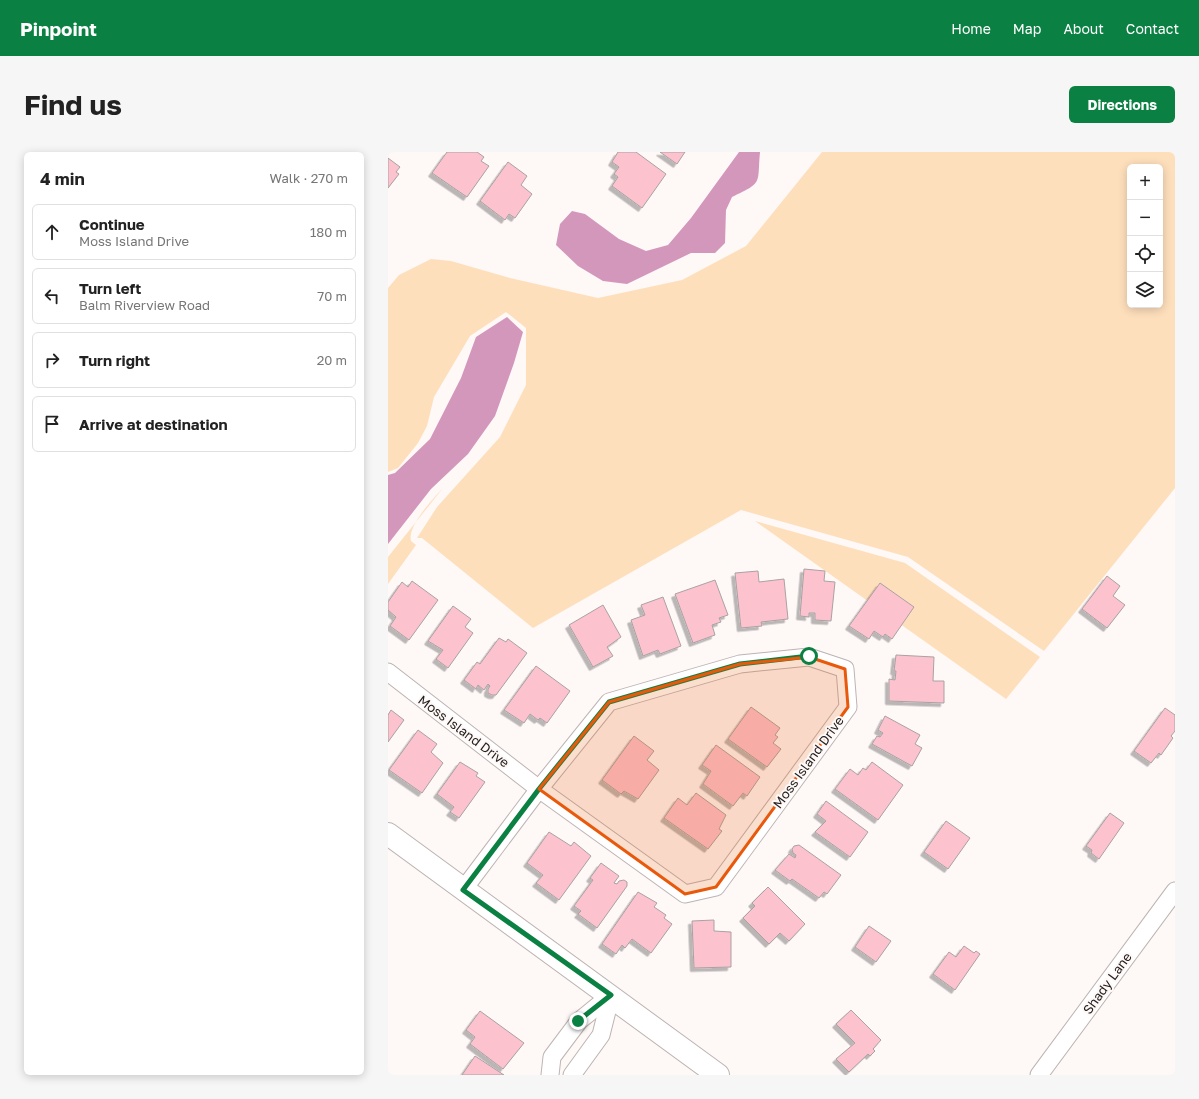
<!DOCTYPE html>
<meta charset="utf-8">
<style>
body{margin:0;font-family:"Golos Text",sans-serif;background:#f6f6f6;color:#222}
.controls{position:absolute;right:12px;top:12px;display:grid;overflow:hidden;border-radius:6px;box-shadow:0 2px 10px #0003}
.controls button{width:36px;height:36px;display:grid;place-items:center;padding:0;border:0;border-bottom:1px solid #e0e0e0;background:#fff;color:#222;font:20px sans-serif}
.stop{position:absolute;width:12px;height:12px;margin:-9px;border:3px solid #0b8043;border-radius:50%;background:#fff}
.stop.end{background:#0b8043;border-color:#fff;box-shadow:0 1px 4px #0008}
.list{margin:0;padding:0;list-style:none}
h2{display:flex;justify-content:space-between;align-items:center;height:52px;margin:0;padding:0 16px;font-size:17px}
h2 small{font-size:13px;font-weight:400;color:#767676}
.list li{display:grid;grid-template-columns:26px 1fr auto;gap:12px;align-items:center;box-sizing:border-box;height:56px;margin:0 8px 8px;padding:0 8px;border:1px solid #e0e0e0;border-radius:6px}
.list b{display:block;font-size:15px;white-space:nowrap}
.list p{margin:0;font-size:13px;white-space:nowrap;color:#767676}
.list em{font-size:13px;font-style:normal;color:#767676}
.icon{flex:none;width:22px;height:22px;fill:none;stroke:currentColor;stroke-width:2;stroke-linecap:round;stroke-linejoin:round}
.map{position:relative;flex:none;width:787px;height:923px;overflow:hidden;border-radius:6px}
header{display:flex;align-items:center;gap:24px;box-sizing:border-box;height:56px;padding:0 20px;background:#0b8043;color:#fff}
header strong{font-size:19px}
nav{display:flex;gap:22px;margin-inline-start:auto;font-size:14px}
.intro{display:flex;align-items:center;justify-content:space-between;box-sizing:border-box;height:96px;padding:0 24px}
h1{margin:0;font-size:28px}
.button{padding:10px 18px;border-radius:6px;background:#0b8043;color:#fff;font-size:14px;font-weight:700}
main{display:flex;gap:24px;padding:0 24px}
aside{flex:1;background:#fff;border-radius:6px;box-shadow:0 2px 10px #0003}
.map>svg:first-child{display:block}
.green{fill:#fedfbc;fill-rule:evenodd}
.water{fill:#d397bb}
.building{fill:#fcc2ce;stroke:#aaa1a2;filter:url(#shadow)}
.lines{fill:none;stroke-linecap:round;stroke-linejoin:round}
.street-casing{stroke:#bdb4b3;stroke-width:19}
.secondary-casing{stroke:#bdb4b3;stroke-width:24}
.street{stroke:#fff;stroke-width:17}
.secondary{stroke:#fff;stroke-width:22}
.route{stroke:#0b8043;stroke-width:5}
.marked{fill:#e8590c;fill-opacity:0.2;stroke:#e8590c;stroke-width:3;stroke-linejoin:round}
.labels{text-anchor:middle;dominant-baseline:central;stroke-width:4;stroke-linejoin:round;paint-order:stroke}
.street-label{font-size:13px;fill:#211e1d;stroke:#fef8f7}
</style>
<header>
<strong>Pinpoint</strong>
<nav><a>Home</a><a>Map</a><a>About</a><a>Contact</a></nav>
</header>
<div class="intro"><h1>Find us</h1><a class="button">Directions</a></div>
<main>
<aside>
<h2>4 min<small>Walk · 270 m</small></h2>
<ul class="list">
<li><svg class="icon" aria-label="ahead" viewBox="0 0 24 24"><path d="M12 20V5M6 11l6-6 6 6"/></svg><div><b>Continue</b><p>Moss Island Drive</p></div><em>180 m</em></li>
<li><svg class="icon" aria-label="left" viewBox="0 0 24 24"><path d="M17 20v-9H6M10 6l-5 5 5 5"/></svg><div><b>Turn left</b><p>Balm Riverview Road</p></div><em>70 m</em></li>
<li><svg class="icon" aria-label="right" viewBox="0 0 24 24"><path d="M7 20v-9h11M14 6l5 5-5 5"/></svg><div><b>Turn right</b></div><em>20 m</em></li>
<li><svg class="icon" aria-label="arrive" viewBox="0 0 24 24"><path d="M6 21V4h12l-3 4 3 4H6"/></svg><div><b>Arrive at destination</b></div></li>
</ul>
</aside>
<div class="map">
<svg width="787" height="923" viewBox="0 0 787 923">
<defs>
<filter id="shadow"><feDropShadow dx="-3.5" dy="3.5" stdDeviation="0" flood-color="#0004"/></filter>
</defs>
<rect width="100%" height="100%" fill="#fef8f7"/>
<g class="green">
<path d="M 434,0 L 787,0 L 787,336 L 656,499 L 520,405 L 353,358 L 145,476 L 34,386 L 29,386 L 49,355 L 112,285 L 138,233 L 138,176 L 118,160 L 82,184 L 46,245 L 39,274 L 30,291 L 10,316 L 0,320 L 0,136 L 11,123 L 43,107 L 63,109 L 122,126 L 210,146 L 294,128 L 358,94 ZM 742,15 L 772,15 L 772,153 L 742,153 Z"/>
<path d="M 55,336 C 45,347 19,374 23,389 L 28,393 L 0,432 L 0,405 Z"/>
<path d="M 367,369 L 517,411 L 652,505 L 618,547 Z"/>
</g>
<g class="water">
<path d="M 351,0 L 372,0 C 369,32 376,30 344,45 L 338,58 L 337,91 L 327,101 L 303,101 L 239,132 L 215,129 L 190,114 L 168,93 L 172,72 L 184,59 L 197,62 L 231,87 L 258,99 L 280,93 L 303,66 Z"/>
<path d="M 119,165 L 135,180 L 126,211 L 107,264 L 80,302 L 43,337 L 0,392 L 0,323 L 7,321 L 42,287 L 73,226 L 88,185 Z"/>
</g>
<g class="building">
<path d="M 59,0 L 89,0 L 96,5 L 93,9 L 101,14 L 79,45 L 44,21 Z"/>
<path d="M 230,0 L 248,0 L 278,22 L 254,56 L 224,34 L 230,25 L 226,22 L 231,15 L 224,10 Z"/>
<path d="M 272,0 L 297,0 L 289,12 Z"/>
<path d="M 0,6 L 12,15 L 8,20 L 11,22 L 0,36 Z"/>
<path d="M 120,10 L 139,24 L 133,33 L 144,42 L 127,66 L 121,62 L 117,68 L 92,49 Z"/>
<path d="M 416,417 L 437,419 L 436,429 L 447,430 L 443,469 L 427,468 L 427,461 L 421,461 L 421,465 L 412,464 Z"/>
<path d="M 370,419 L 371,430 L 396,427 L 400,467 L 373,470 L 374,474 L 353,476 L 347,421 Z"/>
<path d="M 719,424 L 732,434 L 725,444 L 737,453 L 719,476 L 694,457 Z"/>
<path d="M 327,428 L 340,463 L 331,466 L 333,470 L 324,473 L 327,483 L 305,491 L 287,442 Z"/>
<path d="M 24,429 L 50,448 L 21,488 L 2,474 L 8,465 L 0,458 L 0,450 L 14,430 L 20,435 Z"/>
<path d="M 492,431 L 526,455 L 504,487 L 497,482 L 495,485 L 486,479 L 481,487 L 461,474 Z"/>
<path d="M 275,445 L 293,494 L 272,502 L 270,498 L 255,504 L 243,468 L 257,463 L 253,453 Z"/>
<path d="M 215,453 L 233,485 L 219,495 L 225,504 L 205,515 L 181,473 Z"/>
<path d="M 65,454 L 83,467 L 77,475 L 85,481 L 60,516 L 48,507 L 55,498 L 40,489 Z"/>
<path d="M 111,486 L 118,490 L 120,487 L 139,501 L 108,543 L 104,543 L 100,541 L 100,537 L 102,534 L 100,532 L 96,538 L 90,533 L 88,537 L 76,528 L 89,510 L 92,512 Z"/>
<path d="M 508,503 L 546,505 L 545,529 L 556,529 L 556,551 L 501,549 L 501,527 L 507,528 L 508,519 L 506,519 Z"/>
<path d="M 148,514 L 182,539 L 159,571 L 152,566 L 150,568 L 142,562 L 136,571 L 116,558 Z"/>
<path d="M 363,555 L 392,576 L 387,583 L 390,585 L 385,591 L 393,597 L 379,615 L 340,587 Z"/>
<path d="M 777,556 L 787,563 L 787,579 L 783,584 L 785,586 L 773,603 L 771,601 L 763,611 L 746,599 Z"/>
<path d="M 3,558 L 16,568 L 0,590 L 0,563 Z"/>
<path d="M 497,564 L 532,583 L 527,592 L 534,596 L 524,614 L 484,592 L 489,584 L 492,585 L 495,581 L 490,578 Z"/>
<path d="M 30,578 L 49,592 L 43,600 L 55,611 L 34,641 L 1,618 Z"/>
<path d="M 246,584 L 266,599 L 259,608 L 271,618 L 250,647 L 236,639 L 233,642 L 214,628 Z"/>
<path d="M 328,593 L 372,625 L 359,644 L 355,641 L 345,654 L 315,632 L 323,619 L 314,613 Z"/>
<path d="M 72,610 L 90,621 L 88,624 L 97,630 L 71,666 L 62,660 L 66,655 L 49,642 Z"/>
<path d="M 484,610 L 515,633 L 490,668 L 447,637 L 462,617 L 470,623 L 475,616 L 478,618 Z"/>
<path d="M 308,641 L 338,663 L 331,677 L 334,679 L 320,697 L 276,666 L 290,646 L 299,653 Z"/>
<path d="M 438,649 L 480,680 L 462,705 L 427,680 L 438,669 L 429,662 Z"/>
<path d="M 722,661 L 736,671 L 711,707 L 703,701 L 704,698 L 698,694 Z"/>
<path d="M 558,669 L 582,686 L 560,717 L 536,700 Z"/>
<path d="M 161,680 L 183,694 L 186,690 L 203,704 L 171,748 L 148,731 L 155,723 L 139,711 Z"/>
<path d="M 411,693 L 453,723 L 439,742 L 436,740 L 431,746 L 404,727 L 402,729 L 387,718 L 401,702 L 407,706 L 408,703 L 405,701 L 404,697 L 406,694 Z"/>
<path d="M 213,711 L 231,724 L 226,731 L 229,732 L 231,729 L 236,728 L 239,730 L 239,734 L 209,776 L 190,762 L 193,759 L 186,754 L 205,728 L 202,726 Z"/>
<path d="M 380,735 L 417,772 L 401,789 L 392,781 L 381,792 L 355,766 L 367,754 L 364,751 Z"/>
<path d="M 250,740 L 269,751 L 266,755 L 278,763 L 276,766 L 284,772 L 263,801 L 244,787 L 237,796 L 234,793 L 228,802 L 214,792 Z"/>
<path d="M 326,768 L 326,779 L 343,780 L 343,815 L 306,816 L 304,769 Z"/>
<path d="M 481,774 L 503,789 L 488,810 L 467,795 Z"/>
<path d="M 576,794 L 586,801 L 588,799 L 592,802 L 567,838 L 545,822 L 561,800 L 568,805 Z"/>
<path d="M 463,858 L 493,888 L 485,897 L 487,899 L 482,904 L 480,902 L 461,920 L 448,907 L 467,891 L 448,872 Z"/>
<path d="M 92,859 L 136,891 L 115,917 L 82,892 L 87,885 L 78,878 Z"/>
<path d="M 87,904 L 116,923 L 74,923 Z"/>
</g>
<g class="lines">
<g class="street-casing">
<g id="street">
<path d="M 421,505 L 457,517 L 460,555 L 328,735 L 297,742 L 151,637 L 221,550 L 352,512 Z"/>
<path d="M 0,520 L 151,637 L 75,738"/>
<path d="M 162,923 L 164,905 L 191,869 L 223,843"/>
<path d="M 184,923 L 213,883 L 223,843"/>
<path d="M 651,923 L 787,739"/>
</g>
</g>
<g class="secondary-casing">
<path id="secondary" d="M 0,682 L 330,923"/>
</g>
<use href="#street" class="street"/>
<use href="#secondary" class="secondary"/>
</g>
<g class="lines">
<path class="route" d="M 190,869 L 223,843 L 75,738 L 151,637 L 221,550 L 352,512 L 421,504"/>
</g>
<path class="marked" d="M 421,505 L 457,517 L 460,555 L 328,735 L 297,742 L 151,637 L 221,550 L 352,512 Z"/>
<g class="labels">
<g class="street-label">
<text transform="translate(76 579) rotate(37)">Moss Island Drive</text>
<text transform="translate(420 610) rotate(-54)">Moss Island Drive</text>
<text transform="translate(719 831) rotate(-54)">Shady Lane</text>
</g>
</g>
</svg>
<div class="controls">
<button>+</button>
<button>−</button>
<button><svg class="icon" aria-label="locate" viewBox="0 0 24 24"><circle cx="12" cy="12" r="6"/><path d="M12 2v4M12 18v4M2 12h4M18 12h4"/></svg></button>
<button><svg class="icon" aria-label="layers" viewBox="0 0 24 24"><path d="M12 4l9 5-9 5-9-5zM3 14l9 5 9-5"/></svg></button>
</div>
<div class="stop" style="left:421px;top:504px"></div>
<div class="stop end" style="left:190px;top:869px"></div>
</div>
</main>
